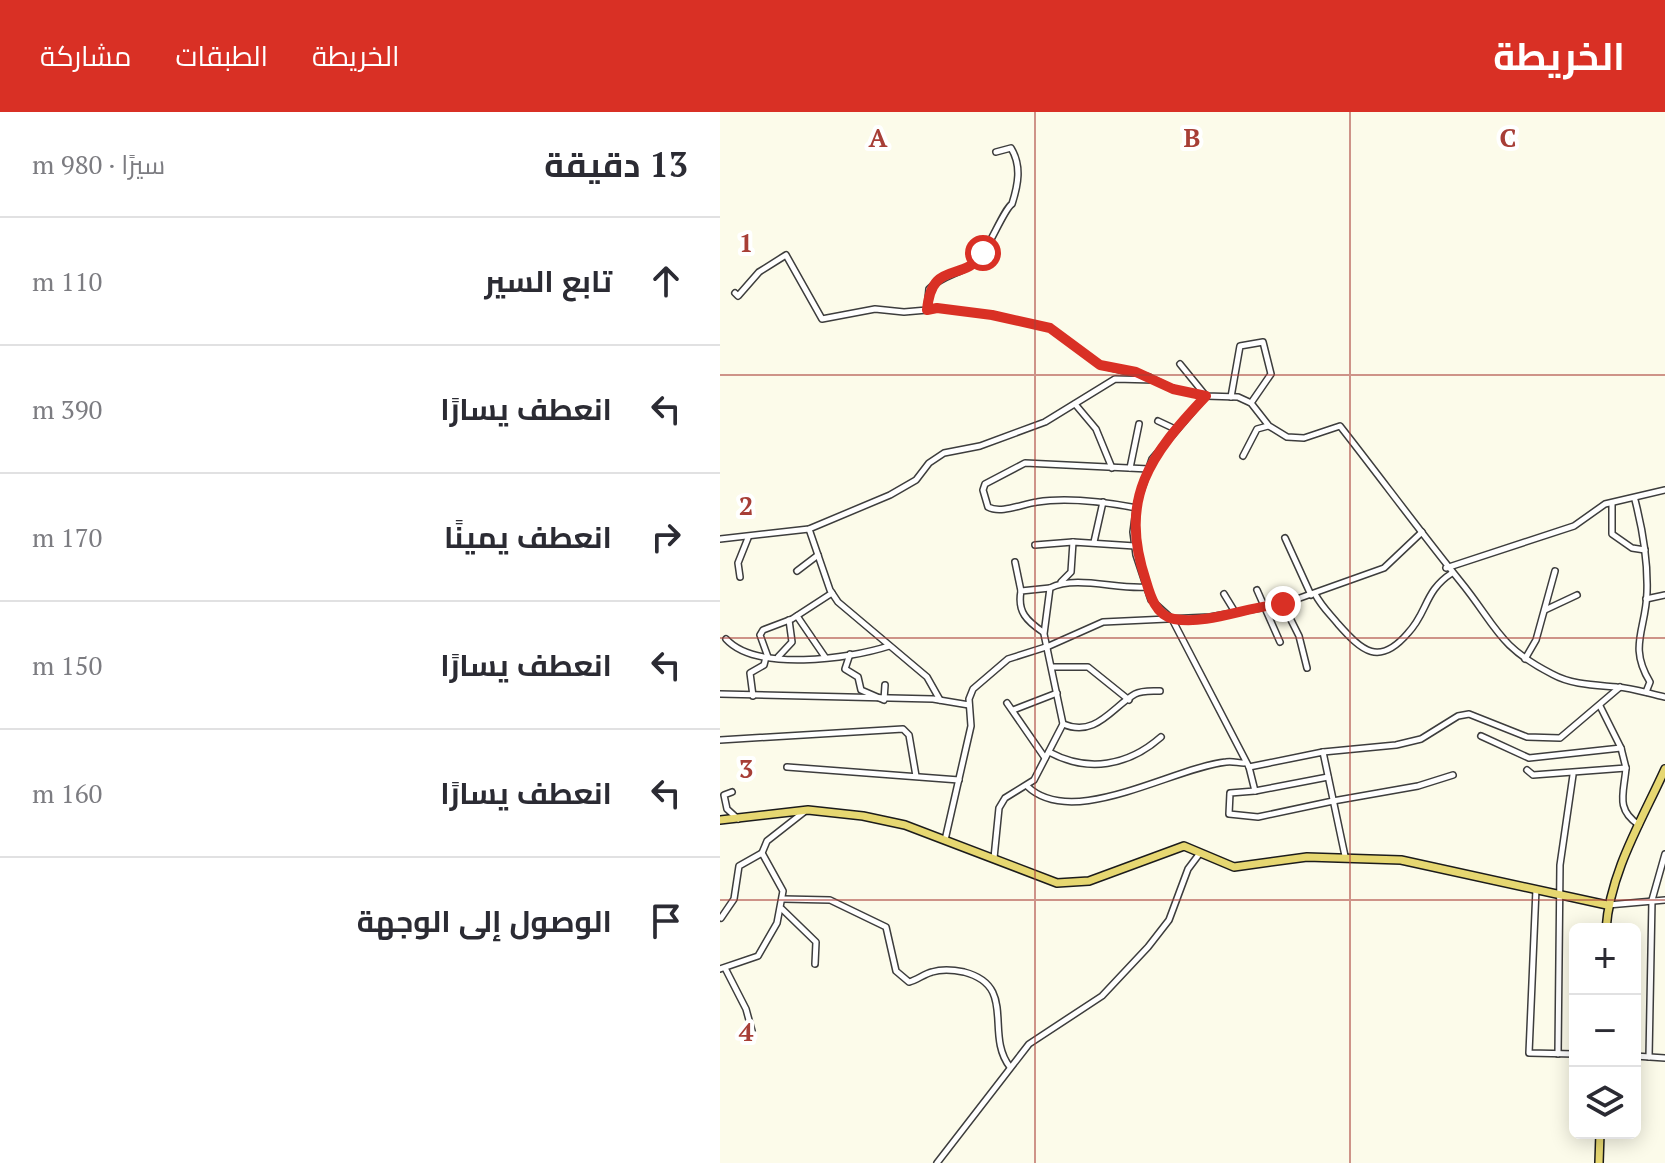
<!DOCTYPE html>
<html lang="ar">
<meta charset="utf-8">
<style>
body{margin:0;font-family:"PT Serif",Cairo,serif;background:#f7f7f7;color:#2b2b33;direction:rtl}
.controls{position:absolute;right:24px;bottom:24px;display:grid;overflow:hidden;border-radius:12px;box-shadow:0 4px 20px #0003}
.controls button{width:72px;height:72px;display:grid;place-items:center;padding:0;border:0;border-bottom:2px solid #e1e1e2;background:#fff;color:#2b2b33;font:40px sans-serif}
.stop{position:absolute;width:24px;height:24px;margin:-18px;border:6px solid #d93025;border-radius:50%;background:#fff}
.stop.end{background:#d93025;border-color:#fff;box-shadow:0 2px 8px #0008}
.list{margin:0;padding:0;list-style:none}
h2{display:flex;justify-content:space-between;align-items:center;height:104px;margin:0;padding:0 32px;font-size:34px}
h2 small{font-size:26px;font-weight:400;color:#7c7c81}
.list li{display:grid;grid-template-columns:52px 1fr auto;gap:24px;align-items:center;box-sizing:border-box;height:128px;padding:0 32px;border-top:2px solid #e1e1e2}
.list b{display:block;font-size:30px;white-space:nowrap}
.list em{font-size:26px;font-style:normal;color:#7c7c81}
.icon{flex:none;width:44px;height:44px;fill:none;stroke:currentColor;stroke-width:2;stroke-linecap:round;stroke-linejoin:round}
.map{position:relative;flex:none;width:945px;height:1051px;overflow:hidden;direction:ltr}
header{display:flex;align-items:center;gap:48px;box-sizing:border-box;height:112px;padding:0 40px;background:#d93025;color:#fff}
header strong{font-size:38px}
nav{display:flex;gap:44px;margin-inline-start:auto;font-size:28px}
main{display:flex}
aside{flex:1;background:#fff}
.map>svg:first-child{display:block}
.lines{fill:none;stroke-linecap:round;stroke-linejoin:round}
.minor-casing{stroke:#3d3d3d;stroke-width:8}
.major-casing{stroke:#1b1b1b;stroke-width:10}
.minor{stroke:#fff;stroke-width:5}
.major{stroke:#e6d771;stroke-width:7}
.route{stroke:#d93025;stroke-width:10}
.grid{fill:none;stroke:#a73e36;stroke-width:2;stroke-opacity:0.55}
.grid-label{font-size:26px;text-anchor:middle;font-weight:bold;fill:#a73e36;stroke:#fff;stroke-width:8;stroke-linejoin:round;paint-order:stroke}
</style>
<header>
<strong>الخريطة</strong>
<nav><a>الخريطة</a><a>الطبقات</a><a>مشاركة</a></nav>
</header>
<main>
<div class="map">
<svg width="945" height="1051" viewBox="0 0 945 1051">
<rect width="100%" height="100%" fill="#fcfbea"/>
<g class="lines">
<g class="minor-casing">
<g id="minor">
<path d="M 15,181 L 18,184 L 39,160 L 66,143 L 102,207 L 155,197 L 184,200 L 207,198 L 209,177 C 223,162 246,161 259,147 C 270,134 284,97 292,92 C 298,73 302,54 291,36 L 276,40"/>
<path d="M 207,198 L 217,196 L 272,203 L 330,216 L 380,253 L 429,265"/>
<path d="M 460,252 L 486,284 L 432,347 L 417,391 L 413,420 L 416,443 L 431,488 L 452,507 L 529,655"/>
<path d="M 511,285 L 520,234 L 543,230 L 551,262 L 531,291"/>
<path d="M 355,292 L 376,317 L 392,356"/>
<path d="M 438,309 L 455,317"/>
<path d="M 523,344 L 537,317 L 548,314"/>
<path d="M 410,356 L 419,312"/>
<path d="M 915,388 C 923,419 928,448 927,480 C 926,518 908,534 930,570 L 926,580"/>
<path d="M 892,391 L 892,422 L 912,436 L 925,438"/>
<path d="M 417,396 C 385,390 349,385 317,390 C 302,392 281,402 268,395 L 263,378 L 265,372 L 305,351 L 429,357"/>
<path d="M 89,417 L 110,478 L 118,490 L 207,565 L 220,588"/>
<path d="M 565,426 L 591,483"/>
<path d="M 0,427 L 89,417 L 170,383 L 196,368 L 209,351 L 224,341 L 260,334 L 325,310 L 395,267 L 435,268 L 453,277 L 486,284 L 518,285 L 531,291 L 549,314 L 567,325 L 584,326 L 620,314 C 660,365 699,418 740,469 C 776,513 777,534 832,562 C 852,573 875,573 897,575 C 913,576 930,582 945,585"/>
<path d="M 374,430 L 383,390"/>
<path d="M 315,433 L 353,430"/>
<path d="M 295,450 L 301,479"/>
<path d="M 726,456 L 854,414 L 885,392 L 945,378"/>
<path d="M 77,459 L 98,443"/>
<path d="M 20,465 L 18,451 L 28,426"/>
<path d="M 341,470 L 351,460 L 353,430 L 415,434"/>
<path d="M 537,478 L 560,530"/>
<path d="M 504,482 L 515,500"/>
<path d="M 595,482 C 602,495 609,501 618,512 C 642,539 659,555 688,521 C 708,500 704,479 732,461"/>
<path d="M 926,487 L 945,483"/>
<path d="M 563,492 L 579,524 L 587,556"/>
<path d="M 825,498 L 857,483"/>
<path d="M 77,504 L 105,545"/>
<path d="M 323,520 C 307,509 297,500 301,479 L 330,476"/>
<path d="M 6,527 C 36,560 129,547 169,534"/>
<path d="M 130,542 L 125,557 L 138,565 L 141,578 L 164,588 L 165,573"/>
<path d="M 48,545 L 40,523 L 43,518 L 72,507 L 112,481"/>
<path d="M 58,545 L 72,530 L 69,508"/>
<path d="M 805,547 L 816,528 L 835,459"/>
<path d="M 333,555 L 368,555 L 409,588"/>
<path d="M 0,582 L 213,587 L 249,593"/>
<path d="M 33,584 L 30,561 L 44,553 L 46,545"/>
<path d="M 287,591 L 325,646"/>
<path d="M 880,594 L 901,636"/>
<path d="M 293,598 L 337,581"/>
<path d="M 343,612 C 376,626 392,595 415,582 C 422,578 432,579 440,579"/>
<path d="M 761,624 L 809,646 L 901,636 L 906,656 L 813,663 L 807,658"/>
<path d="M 0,628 L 183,617 L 189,623 L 196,664"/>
<path d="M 329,640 C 368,661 408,654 441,625"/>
<path d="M 603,640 L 676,633 L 701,627 L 738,604 L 749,602 L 807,625 L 840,626 L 900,575"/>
<path d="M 67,655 L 239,668"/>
<path d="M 906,656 C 904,681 895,697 919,713"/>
<path d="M 307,674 C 352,718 452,656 506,650 C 513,649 518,651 524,651"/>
<path d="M 535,679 L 608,665"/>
<path d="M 12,680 L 4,683 L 7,697 L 18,707"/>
<path d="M 613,689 L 538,705 L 509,702 L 510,681 L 535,679 L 529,655 L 603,640 L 625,744"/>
<path d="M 613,689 L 698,674 L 733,663"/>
<path d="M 225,728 L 251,614 L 249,587 L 253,577 L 288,547 L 329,534 L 383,510 L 490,505 L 563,492 L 664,456 L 702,420"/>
<path d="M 274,746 L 279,696 L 285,686 L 314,668 L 343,612 L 324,522 L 330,476 C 356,463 398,478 427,475"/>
<path d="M 816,777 L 809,941 L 855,942"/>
<path d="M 63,787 L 110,788 L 166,815 L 176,859 L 189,870 C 197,868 204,862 212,860 C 222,857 234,858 244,860 C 298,874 264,922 290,955"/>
<path d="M 888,793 L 945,788"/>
<path d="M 62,797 L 96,830 L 95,852"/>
<path d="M 1,806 L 14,787 L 19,754 L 42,741"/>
<path d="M 5,856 L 26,897 L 32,919"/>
<path d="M 0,857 L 38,844 L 57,811 L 63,779 L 42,741 L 47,729 L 84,700"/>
<path d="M 838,942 L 840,753 L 853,663"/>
<path d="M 915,944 L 945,946"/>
<path d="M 929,945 L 932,788 L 945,742"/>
<path d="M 217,1051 L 309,932 L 382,884 L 428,835 L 449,808 L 468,757 L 480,741"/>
</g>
</g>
<g class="major-casing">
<g id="major">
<path d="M 0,708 L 88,698 L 143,704 L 185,713 L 337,771 L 369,769 L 464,734 L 514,755 L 587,745 L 681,748 L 887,793"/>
<path d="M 886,817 C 890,760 922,708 945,657"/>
<path d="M 879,1051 L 880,1021"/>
</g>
</g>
<use href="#minor" class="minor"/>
<use href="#major" class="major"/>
</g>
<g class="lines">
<path class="route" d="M 263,141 C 243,172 212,146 207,198 L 217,196 L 272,203 L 330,216 L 380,253 L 416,260 L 453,277 L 486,284 C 430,343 398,386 426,469 C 430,483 436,504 454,507 C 489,513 528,494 563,492"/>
</g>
<path class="grid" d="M 315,0 L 315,1051M 630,0 L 630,1051M 0,263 L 945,263M 0,526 L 945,526M 0,788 L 945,788"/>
<g class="grid-label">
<text x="158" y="35">A</text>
<text x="472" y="35">B</text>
<text x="788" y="35">C</text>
<text x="26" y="140">1</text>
<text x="26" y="403">2</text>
<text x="26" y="666">3</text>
<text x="26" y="929">4</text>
</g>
</svg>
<div class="controls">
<button>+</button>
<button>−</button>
<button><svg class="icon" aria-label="layers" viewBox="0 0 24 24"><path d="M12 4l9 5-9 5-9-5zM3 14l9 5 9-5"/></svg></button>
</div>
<div class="stop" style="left:263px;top:141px"></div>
<div class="stop end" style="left:563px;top:492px"></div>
</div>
<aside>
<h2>13 دقيقة<small>سيرًا · 980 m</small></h2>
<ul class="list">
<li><svg class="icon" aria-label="ahead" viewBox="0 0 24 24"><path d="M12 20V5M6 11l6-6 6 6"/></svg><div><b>تابع السير</b></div><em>110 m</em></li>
<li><svg class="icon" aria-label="left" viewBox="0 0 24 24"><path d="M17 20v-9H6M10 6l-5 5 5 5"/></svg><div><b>انعطف يسارًا</b></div><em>390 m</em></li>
<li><svg class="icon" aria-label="right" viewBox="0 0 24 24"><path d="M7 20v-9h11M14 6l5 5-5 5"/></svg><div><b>انعطف يمينًا</b></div><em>170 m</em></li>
<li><svg class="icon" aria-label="left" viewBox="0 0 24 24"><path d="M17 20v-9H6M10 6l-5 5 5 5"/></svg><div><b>انعطف يسارًا</b></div><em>150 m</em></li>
<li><svg class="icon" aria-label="left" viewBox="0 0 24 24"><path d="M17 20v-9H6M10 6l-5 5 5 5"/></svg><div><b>انعطف يسارًا</b></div><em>160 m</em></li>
<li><svg class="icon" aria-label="arrive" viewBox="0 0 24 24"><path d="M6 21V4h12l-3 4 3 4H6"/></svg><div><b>الوصول إلى الوجهة</b></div></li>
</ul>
</aside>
</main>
